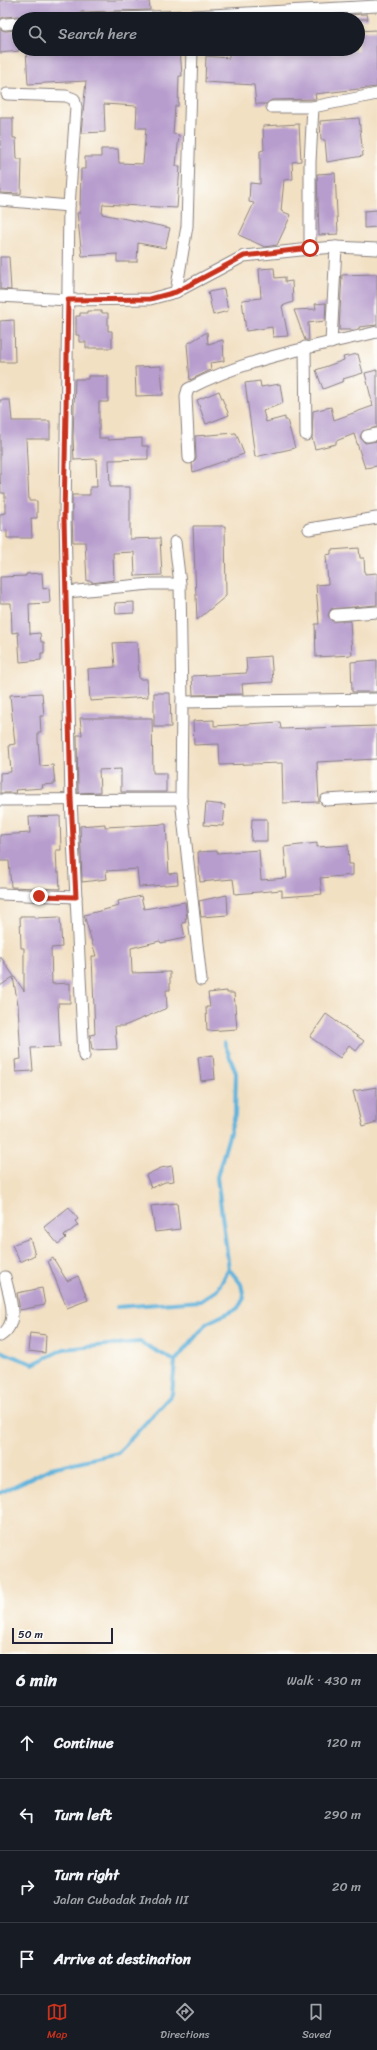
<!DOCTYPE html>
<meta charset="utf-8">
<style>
body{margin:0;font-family:Sriracha,sans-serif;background:#20242c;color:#f1f3f6}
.scale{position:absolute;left:12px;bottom:10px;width:101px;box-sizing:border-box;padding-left:4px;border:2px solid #22223b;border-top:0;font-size:11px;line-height:14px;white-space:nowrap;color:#22223b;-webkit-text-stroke:3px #fdfcf7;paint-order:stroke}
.stop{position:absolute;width:12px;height:12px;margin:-9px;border:3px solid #c8321e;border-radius:50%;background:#fff}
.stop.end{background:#c8321e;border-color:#fff;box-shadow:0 1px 4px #0008}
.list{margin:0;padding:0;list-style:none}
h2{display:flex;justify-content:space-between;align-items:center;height:52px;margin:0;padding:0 16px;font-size:17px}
h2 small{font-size:13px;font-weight:400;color:#9ea1a6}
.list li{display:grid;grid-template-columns:26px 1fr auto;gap:12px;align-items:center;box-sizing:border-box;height:72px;padding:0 16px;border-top:1px solid #363941}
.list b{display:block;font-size:15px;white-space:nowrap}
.list p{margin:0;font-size:13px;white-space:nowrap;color:#9ea1a6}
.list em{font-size:13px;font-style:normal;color:#9ea1a6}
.icon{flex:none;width:22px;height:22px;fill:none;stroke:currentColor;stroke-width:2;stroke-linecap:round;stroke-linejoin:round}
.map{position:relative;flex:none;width:377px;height:1654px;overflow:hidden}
.search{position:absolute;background:#171b24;box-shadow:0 2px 6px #0003;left:12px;right:12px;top:12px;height:44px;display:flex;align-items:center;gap:10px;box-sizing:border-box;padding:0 14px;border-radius:22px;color:#9ea1a6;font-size:15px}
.sheet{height:340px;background:#171b24}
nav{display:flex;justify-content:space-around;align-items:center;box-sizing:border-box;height:56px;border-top:1px solid #363941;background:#171b24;font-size:11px;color:#9ea1a6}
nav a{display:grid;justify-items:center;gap:2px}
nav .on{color:#c8321e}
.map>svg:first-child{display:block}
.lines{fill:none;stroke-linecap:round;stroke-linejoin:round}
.stream{stroke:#60b3dc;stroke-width:4}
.building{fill:#b79dcd}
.minor-casing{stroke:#8a817f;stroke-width:13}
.minor{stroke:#fff;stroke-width:11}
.route{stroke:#c8321e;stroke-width:5}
</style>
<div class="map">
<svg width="377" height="1654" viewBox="0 0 377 1654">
<rect width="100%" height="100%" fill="#fdfcf7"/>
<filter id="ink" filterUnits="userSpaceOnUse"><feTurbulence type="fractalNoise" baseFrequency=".025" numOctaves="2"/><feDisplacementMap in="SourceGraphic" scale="8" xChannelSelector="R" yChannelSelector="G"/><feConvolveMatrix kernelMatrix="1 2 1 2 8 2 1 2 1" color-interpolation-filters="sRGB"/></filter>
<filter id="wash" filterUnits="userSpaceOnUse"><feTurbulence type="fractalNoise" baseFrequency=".012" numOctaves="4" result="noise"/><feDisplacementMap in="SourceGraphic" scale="16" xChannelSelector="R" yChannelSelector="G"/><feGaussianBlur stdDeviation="0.9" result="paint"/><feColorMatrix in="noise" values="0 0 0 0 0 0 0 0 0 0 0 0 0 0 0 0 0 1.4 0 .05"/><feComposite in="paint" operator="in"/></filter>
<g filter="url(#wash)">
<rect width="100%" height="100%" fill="#f2e0c3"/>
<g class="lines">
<g class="stream">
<path d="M 117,1307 L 201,1301 L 217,1290 L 229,1269 L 217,1177 L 235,1115 L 236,1073 L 224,1042"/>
<path d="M 0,1351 L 33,1364 L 64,1349 L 140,1342 L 175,1361"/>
<path d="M 0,1493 L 51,1468 L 118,1453 L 172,1394 L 175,1361 L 207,1323 L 238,1308 L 244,1298 L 241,1284 L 229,1269"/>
</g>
</g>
<g id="blocks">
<g class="building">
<path d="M 0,0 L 149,0 L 150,10 L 80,12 L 74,15 L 24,18 L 18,16 L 4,17 L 0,19 Z"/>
<path d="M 367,14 L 368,19 L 338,19 L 338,15 Z"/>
<path d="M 0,29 L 5,31 L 19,30 L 19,51 L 0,53 Z"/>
<path d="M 376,30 L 377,87 L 315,94 L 316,99 L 272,100 L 266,104 L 256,104 L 254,85 L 205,82 L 206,56 L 229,58 L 229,49 L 329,49 L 329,53 L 358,50 L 358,31 Z"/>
<path d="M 26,49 L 180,49 L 182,76 L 179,76 L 178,106 L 175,106 L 173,134 L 179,135 L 176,166 L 180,166 L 177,208 L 103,204 L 102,214 L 170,228 L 165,248 L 138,243 L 137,262 L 117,262 L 117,254 L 82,256 L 77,213 L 80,213 L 81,169 L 85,169 L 85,157 L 101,157 L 101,149 L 118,149 L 119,163 L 143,164 L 146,128 L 136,128 L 137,106 L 104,104 L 105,132 L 81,133 L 86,81 L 28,84 Z"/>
<path d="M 0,118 L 13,118 L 13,138 L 16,138 L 17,159 L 22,159 L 21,194 L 0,193 Z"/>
<path d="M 359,118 L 363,156 L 327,162 L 325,140 L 321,140 L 320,121 Z"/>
<path d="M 299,124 L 301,161 L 292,162 L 293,179 L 284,180 L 281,211 L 291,215 L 277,245 L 265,247 L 239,235 L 254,203 L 249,202 L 250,183 L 260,184 L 260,151 L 264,150 L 263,126 Z"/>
<path d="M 335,173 L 338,234 L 319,235 L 317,174 Z"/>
<path d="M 377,210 L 377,227 L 364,228 L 364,211 Z"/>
<path d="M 0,257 L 9,257 L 11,290 L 0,289 Z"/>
<path d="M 274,268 L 275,278 L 285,277 L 285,282 L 292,281 L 293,302 L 282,306 L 288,336 L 273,337 L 272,327 L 246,331 L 242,300 L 261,298 L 259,269 Z"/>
<path d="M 377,274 L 377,325 L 359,327 L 359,329 L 352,330 L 339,330 L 342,275 Z"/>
<path d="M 224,289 L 228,311 L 213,315 L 208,292 Z"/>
<path d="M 326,303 L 325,321 L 308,323 L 309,340 L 305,340 L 294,310 L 316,309 L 315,304 Z"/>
<path d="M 87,311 L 102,311 L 102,313 L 108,313 L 108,331 L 112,331 L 112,348 L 86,348 L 86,342 L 79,342 L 79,335 L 76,335 L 76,316 L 80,316 L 80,313 L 87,313 Z"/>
<path d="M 14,320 L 15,362 L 0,362 L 0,321 Z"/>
<path d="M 207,332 L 208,344 L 223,340 L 224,361 L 210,363 L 211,370 L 190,380 L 187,344 Z"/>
<path d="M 358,354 L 363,373 L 343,379 L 344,381 L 323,389 L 316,370 L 344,360 L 343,357 Z"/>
<path d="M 161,366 L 163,395 L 136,396 L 135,367 Z"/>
<path d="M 377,370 L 377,427 L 363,431 L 360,437 L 365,443 L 377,441 L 377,466 L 365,468 L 354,434 L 336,441 L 336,444 L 315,449 L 312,438 L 313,411 L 331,407 L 334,420 L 373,406 L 365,373 Z"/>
<path d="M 88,376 L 108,376 L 108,402 L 99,402 L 99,438 L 108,438 L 108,440 L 142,438 L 142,446 L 148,446 L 148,459 L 109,460 L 110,487 L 130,487 L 130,539 L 160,538 L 162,575 L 135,576 L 134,552 L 113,553 L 114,580 L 92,583 L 92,581 L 87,581 L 85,542 L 73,542 L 72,518 L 72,495 L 90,495 L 90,487 L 97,487 L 96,459 L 74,460 L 73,437 L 75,379 L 88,379 Z"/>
<path d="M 260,381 L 261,387 L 280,384 L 283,403 L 263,411 L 266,422 L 285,417 L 285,420 L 287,420 L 295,448 L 255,457 L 245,383 Z"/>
<path d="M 219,391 L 229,415 L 206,424 L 197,400 Z"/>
<path d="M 0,400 L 10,400 L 12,421 L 50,421 L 50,439 L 26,439 L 29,501 L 37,501 L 37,518 L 31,518 L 32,538 L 7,538 L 7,530 L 0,531 L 0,514 L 5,513 L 5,493 L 1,493 L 0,472 Z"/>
<path d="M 236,433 L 244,454 L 193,472 L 192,464 L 196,458 L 195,436 Z"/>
<path d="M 193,526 L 225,526 L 226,596 L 197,620 Z"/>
<path d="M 359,548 L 360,558 L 364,558 L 365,574 L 377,573 L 377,605 L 331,609 L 328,615 L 332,621 L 350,621 L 352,655 L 316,657 L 315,624 L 319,624 L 316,585 L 328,584 L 326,555 L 331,554 L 331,550 Z"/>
<path d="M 42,573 L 43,589 L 49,588 L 50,603 L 29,604 L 30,634 L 40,633 L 41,642 L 44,642 L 44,653 L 41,653 L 41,660 L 20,662 L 18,632 L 12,633 L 11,603 L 0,603 L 0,577 L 26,576 L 26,574 Z"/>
<path d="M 134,602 L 134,613 L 116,614 L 115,603 Z"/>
<path d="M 137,642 L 139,679 L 147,679 L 148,697 L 90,701 L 88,669 L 115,667 L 113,643 Z"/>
<path d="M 271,656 L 273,682 L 242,684 L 243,694 L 193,695 L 192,676 L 247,673 L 246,658 Z"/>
<path d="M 377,660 L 377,692 L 352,692 L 351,662 Z"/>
<path d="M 42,693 L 44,716 L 40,716 L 41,732 L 38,732 L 38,740 L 40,766 L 53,765 L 55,784 L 42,785 L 43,788 L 15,790 L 16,793 L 0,793 L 0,773 L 11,772 L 9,745 L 15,744 L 10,695 Z"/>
<path d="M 154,693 L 170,693 L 171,727 L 154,727 Z"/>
<path d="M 80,718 L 152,718 L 153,773 L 166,773 L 166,792 L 121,792 L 121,769 L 99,770 L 100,792 L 78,793 L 77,735 L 82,735 Z"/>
<path d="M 214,720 L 214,726 L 280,722 L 281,729 L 377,726 L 377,759 L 317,762 L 319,802 L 283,803 L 282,763 L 220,765 L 219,744 L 194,745 L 193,721 Z"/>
<path d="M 206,803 L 225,805 L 223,826 L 204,825 Z"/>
<path d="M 60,816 L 61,850 L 56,850 L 57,872 L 59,872 L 60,889 L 11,887 L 9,861 L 0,861 L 0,835 L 30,833 L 29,817 Z"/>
<path d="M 252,819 L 267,819 L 267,841 L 251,841 Z"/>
<path d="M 105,824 L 105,827 L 166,824 L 169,874 L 177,873 L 178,884 L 139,887 L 137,869 L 106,871 L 107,879 L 82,882 L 80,826 Z"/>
<path d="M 317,843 L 317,847 L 348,845 L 349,864 L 353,864 L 353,875 L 320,878 L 322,894 L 282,897 L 282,890 L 235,894 L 233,879 L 200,882 L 198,852 L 217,851 L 217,853 L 259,850 L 261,880 L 287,878 L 284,847 Z"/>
<path d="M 227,895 L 228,915 L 201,917 L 199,901 Z"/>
<path d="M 141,896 L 144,909 L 185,902 L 187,918 L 185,918 L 186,922 L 182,923 L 185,938 L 161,943 L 160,941 L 131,948 L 132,973 L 170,972 L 170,990 L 166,990 L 167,1008 L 124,1026 L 115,1026 L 117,1049 L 92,1050 L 90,1035 L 95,1034 L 92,956 L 96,956 L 84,915 L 119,906 L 118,901 Z"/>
<path d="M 20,916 L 35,916 L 35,918 L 60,917 L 62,947 L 51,948 L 52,984 L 70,983 L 70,1003 L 58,1003 L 60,1047 L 31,1048 L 33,1071 L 16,1072 L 15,1060 L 21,1059 L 18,1005 L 13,977 L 0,986 L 0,956 L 24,991 L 24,948 L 21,948 Z"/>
<path d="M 227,991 L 227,993 L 234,993 L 237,1029 L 207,1031 L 206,1007 L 210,1007 L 208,993 Z"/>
<path d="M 326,1014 L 364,1041 L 356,1051 L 349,1045 L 340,1058 L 310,1037 Z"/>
<path d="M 213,1055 L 215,1079 L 201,1081 L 198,1057 Z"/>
<path d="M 377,1087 L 377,1122 L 362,1126 L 353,1091 Z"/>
<path d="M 172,1166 L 174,1181 L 165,1182 L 151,1188 L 146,1175 L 161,1168 Z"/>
<path d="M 177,1203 L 180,1229 L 155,1232 L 151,1206 Z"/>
<path d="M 69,1207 L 78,1219 L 75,1221 L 78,1225 L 64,1236 L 66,1238 L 58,1244 L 44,1227 Z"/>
<path d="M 30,1238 L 35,1255 L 20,1262 L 12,1245 Z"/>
<path d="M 53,1258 L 67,1281 L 78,1276 L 88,1300 L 67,1308 L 48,1261 Z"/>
<path d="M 42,1288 L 45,1305 L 20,1310 L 17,1293 Z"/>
<path d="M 30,1333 L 46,1335 L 45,1353 L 28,1351 Z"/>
</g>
</g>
</g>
<g filter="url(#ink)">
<use href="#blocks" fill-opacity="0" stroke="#8a817f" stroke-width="1"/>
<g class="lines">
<g class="minor-casing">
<g id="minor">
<path d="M 80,19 L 193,16 L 377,6"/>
<path d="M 5,24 L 19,23"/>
<path d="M 7,94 L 66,96 L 74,99 L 76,107 L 69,206 L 65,518 L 71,799 L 84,1056"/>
<path d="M 272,107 L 313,107"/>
<path d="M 0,200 L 69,206"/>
<path d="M 310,249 L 310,162 L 313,107 L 377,94"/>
<path d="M 176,292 L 187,226 L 192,49"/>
<path d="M 0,296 L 68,300 L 150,299 L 176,292 L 244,256 L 310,249 L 336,247 L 377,249"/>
<path d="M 331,343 L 336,247"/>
<path d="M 305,347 L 306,435"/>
<path d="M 367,436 L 377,434"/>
<path d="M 189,458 L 186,396 L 188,389 C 247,358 313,347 377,332"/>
<path d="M 309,529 L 377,518"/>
<path d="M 175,542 L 180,584"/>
<path d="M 67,592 L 150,584 L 180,584 L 182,702"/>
<path d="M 335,615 L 377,612"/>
<path d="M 181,799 L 201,980"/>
<path d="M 0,800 L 181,799 L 182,702 L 377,699"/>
<path d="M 326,800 L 377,797"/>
<path d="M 0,894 L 76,897"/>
<path d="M 0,1336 C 21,1323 9,1296 5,1277"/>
</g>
</g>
<use href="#minor" class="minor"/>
</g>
</g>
<g class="lines" filter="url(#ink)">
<path class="route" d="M 39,896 L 76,897 L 71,799 L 64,518 L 68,300 L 150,299 L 176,292 L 244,256 L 310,248"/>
</g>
</svg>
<div class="scale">50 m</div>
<div class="stop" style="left:310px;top:248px"></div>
<div class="stop end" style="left:39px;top:896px"></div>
<div class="search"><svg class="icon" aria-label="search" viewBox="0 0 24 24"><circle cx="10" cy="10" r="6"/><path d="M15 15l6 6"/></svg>Search here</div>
</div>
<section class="sheet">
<h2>6 min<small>Walk · 430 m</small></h2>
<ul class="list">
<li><svg class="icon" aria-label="ahead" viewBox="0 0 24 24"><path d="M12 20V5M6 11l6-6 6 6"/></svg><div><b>Continue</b></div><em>120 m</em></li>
<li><svg class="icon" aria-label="left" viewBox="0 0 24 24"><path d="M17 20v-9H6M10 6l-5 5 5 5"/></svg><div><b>Turn left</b></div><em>290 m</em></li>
<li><svg class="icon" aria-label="right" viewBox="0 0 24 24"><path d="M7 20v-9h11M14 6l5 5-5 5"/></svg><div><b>Turn right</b><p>Jalan Cubadak Indah III</p></div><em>20 m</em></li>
<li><svg class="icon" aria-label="arrive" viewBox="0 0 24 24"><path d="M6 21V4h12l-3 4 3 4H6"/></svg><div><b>Arrive at destination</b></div></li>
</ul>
</section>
<nav>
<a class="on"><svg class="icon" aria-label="map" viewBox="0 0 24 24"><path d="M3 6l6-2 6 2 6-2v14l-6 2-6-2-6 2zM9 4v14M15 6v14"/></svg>Map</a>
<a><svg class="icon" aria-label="directions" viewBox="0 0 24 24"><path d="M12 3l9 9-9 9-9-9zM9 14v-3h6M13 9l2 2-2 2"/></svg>Directions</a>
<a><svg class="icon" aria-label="saved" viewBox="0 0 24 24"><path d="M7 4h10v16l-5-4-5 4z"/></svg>Saved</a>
</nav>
